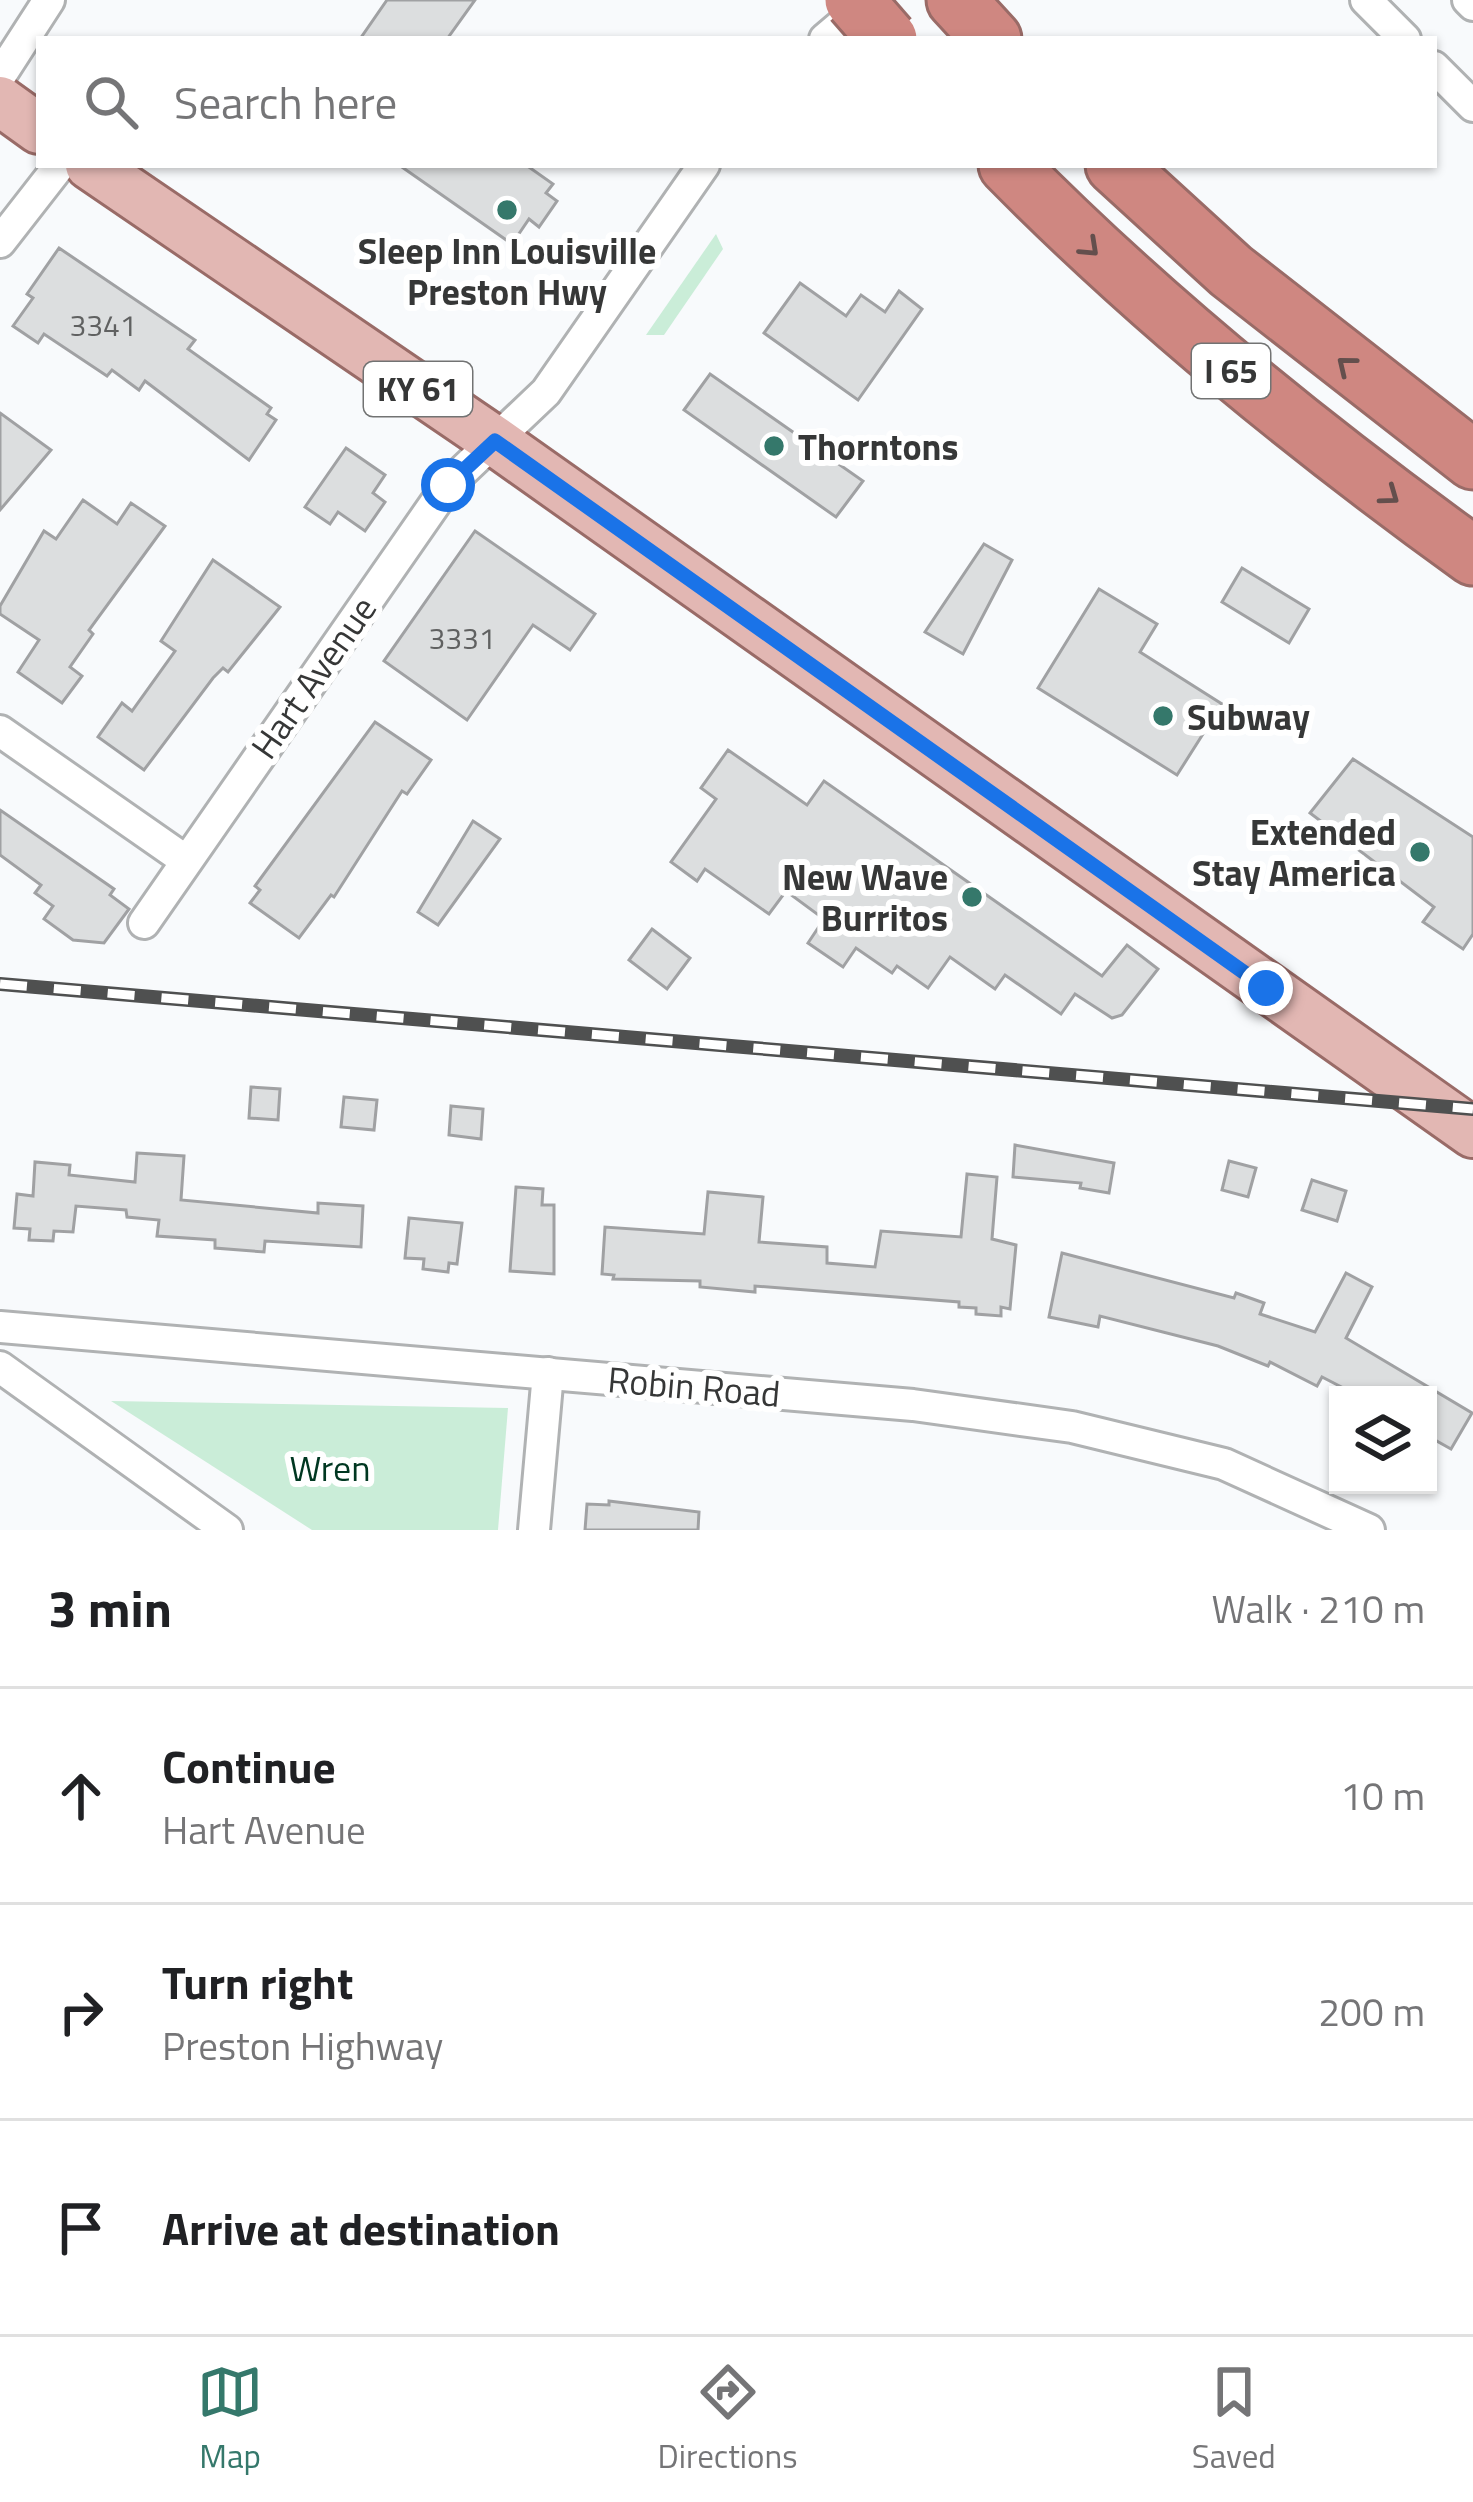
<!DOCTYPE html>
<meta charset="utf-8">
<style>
body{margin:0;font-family:"Titillium Web",sans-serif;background:#f6f6f6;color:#202124}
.controls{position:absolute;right:36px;bottom:36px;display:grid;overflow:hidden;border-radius:0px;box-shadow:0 3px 9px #0004}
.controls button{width:108px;height:108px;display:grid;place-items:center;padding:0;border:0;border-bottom:3px solid #e0e0e0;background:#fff;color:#202124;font:60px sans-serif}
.stop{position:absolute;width:36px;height:36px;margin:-27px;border:9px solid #1a73e8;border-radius:50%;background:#fff}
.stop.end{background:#1a73e8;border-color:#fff;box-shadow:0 3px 12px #0008}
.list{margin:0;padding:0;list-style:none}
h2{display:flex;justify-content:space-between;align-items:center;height:156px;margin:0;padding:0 48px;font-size:51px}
h2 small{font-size:39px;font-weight:400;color:#757577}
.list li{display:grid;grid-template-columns:78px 1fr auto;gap:36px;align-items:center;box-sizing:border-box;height:216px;padding:0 48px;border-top:3px solid #e0e0e0}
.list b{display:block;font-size:45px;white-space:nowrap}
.list p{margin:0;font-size:39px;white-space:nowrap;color:#757577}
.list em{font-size:39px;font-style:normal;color:#757577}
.icon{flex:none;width:66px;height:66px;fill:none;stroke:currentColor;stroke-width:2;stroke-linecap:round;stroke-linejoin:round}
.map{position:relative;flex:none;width:1473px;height:1530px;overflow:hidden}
.search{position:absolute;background:#fff;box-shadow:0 3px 9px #0004;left:36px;right:36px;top:36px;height:132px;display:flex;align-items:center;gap:30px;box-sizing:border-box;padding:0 42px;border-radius:0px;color:#757577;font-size:45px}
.sheet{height:804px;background:#fff}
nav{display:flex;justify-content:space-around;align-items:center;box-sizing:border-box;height:168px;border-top:3px solid #e0e0e0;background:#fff;font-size:33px;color:#757577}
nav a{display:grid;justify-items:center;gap:6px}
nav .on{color:#35786b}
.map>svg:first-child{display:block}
.green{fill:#caedd8}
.building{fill:#dcdedf;stroke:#a0a1a3;stroke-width:3}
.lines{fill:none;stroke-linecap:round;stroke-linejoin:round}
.street-casing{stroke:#b0b2b3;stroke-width:36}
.primary-casing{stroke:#996b67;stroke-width:54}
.highway-casing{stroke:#996b67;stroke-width:63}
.street{stroke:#fff;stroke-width:30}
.primary{stroke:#e2b7b3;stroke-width:48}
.highway{stroke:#cf8781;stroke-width:57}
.rail-casing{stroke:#4f5050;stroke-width:14}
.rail{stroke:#fff;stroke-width:9;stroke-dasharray:27;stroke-linecap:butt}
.highway-bridge-casing{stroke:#996b67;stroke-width:63;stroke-linecap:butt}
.highway-bridge{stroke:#cf8781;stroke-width:57}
.oneway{stroke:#644f4d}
.route{stroke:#1a73e8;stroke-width:15}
.poi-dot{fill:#35786b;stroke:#fff;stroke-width:4.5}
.labels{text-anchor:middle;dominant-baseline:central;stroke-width:12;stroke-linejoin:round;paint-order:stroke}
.number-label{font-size:30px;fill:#606161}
.shield{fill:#fff;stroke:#727373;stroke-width:3}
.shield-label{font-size:33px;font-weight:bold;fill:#363737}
.poi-label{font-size:36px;font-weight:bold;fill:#363737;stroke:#fff;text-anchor:start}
.street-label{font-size:36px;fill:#363737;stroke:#fff}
.park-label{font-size:36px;fill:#003721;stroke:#fff}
</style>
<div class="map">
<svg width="1473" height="1530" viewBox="0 0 1473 1530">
<rect width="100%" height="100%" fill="#f8fafc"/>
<g class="green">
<path d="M 716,234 L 723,249 L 664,335 L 646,335 Z"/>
<path d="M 111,1401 L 508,1408 L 498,1530 L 312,1530 Z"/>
</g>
<g class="building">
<path d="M 387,0 L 475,0 L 447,39 L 360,39 Z"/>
<path d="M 399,165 L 526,165 L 553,184 L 546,193 L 557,201 L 539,227 L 529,219 L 512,244 Z"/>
<path d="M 59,248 L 195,340 L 188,349 L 271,408 L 267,414 L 276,420 L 249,460 L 145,381 L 139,390 L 112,370 L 107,376 L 44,334 L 38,343 L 13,326 L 33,298 L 27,294 Z"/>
<path d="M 800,283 L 846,316 L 861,295 L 885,312 L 899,291 L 922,309 L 858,400 L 764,333 Z"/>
<path d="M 710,374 L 863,481 L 836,517 L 684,410 Z"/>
<path d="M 0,413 L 51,450 L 0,510 Z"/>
<path d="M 346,448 L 385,475 L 373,493 L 385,502 L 365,531 L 338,512 L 330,524 L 305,507 Z"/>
<path d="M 83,500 L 117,524 L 131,503 L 165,526 L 89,630 L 93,634 L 70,667 L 82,676 L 62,703 L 18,672 L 39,640 L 0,614 L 0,606 L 44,531 L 56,539 Z"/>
<path d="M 475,531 L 595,614 L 570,650 L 533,625 L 467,720 L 384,661 Z"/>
<path d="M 984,544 L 1012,560 L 963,654 L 925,632 Z"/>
<path d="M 213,560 L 280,607 L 228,672 L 223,668 L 213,678 L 144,770 L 98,737 L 122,703 L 132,711 L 175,651 L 161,641 Z"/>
<path d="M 1242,568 L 1309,609 L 1289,643 L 1222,602 Z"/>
<path d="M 1099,589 L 1157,624 L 1140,652 L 1222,704 L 1177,775 L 1038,688 Z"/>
<path d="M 375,722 L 431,760 L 407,794 L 402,791 L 334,897 L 331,895 L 299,938 L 250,903 L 260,890 L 255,886 Z"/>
<path d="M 728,750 L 807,805 L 824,781 L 1102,976 L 1127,945 L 1158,969 L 1122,1015 L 1112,1018 L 1075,994 L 1061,1014 L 1005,975 L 995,989 L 950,957 L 928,988 L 897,966 L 892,973 L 856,948 L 843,967 L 808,943 L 824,919 L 786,891 L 769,914 L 705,869 L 697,881 L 671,862 L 716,799 L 701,788 Z"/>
<path d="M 1353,759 L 1473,837 L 1473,934 L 1463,949 L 1423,922 L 1434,907 L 1310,813 Z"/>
<path d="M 0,810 L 114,889 L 110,895 L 129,909 L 104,943 L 73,940 L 44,919 L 53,906 L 35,893 L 41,885 L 0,855 Z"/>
<path d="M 473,821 L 500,839 L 438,925 L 418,912 Z"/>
<path d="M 652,929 L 690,958 L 667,989 L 629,960 Z"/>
<path d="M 251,1087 L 280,1089 L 278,1120 L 249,1118 Z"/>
<path d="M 344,1097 L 377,1100 L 374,1130 L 341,1127 Z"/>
<path d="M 451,1106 L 483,1109 L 481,1139 L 449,1135 Z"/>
<path d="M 1015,1145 L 1114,1163 L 1109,1193 L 1080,1188 L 1081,1183 L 1013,1177 Z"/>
<path d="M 137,1153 L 184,1156 L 181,1200 L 318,1213 L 318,1203 L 363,1206 L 361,1247 L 265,1241 L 264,1252 L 215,1248 L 215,1240 L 157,1236 L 159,1220 L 127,1217 L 126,1210 L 76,1206 L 73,1232 L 54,1231 L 53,1241 L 29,1240 L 30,1229 L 14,1228 L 17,1194 L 33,1196 L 35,1162 L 70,1165 L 69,1175 L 135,1182 Z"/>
<path d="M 1229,1161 L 1256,1168 L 1248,1197 L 1222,1190 Z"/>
<path d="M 967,1174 L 997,1177 L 992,1239 L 1016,1245 L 1010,1309 L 1001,1307 L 1001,1316 L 976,1314 L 976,1308 L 959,1307 L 959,1302 L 755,1286 L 755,1292 L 700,1287 L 700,1281 L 613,1279 L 614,1275 L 602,1274 L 605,1227 L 704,1234 L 708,1192 L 763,1197 L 759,1242 L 827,1247 L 827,1263 L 875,1267 L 881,1231 L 961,1237 Z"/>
<path d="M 1312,1180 L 1346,1191 L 1337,1221 L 1302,1210 Z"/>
<path d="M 516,1187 L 543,1189 L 542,1205 L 554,1205 L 554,1274 L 510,1271 Z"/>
<path d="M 409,1218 L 462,1223 L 457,1264 L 449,1263 L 448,1272 L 423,1269 L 424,1259 L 405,1258 Z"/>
<path d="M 1062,1253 L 1234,1298 L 1236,1293 L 1264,1303 L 1260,1314 L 1315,1332 L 1346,1273 L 1372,1287 L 1346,1338 L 1472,1413 L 1451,1449 L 1428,1436 L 1428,1395 L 1357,1395 L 1322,1377 L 1317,1386 L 1270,1362 L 1268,1366 L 1218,1346 L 1100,1316 L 1098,1327 L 1049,1317 Z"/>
<path d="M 609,1501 L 699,1512 L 698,1530 L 585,1530 L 587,1504 L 609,1505 Z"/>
</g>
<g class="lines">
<g class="street-casing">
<g id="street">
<path d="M 1366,0 L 1405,39"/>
<path d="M 1468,0 L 1473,5"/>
<path d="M 825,39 L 871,0"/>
<path d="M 1434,67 L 1473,106"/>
<path d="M 0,76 L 49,0"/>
<path d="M 0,242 L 60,165"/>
<path d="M 0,731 L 185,860"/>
<path d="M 144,923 L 448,485 L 546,392 L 704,165"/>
<path d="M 0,1327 L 913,1405 L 1072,1427 L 1224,1464 L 1369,1530"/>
<path d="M 0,1367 L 227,1530"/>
<path d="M 534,1530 L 548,1373"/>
</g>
</g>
<g class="primary-casing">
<g id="primary">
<path d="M 0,101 L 39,129"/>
<path d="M 90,165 L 495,441 L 1473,1133"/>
</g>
</g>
<g class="highway-casing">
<g id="highway">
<path d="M 956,0 L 992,39"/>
<path d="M 1008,165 C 1151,310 1308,437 1473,556"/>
<path d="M 1115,165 L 1231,271 L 1473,460"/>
</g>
</g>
<use href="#street" class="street"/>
<use href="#primary" class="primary"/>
<use href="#highway" class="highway"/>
<g class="rail-casing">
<path id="rail" d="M 0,984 L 1473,1109"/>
</g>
<use href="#rail" class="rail"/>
<g class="highway-bridge-casing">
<path id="highway-bridge" d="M 854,0 L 888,39"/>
</g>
<use href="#highway-bridge" class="highway-bridge"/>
</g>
<defs><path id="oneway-chevron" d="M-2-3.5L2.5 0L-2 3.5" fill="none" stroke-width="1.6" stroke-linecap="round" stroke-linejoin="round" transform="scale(3)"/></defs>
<g class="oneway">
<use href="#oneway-chevron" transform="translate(1090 248) rotate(43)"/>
<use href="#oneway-chevron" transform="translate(1346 365) rotate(-141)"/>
<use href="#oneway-chevron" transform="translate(1390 496) rotate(36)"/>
</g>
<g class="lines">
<path class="route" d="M 448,485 L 495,441 L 1266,988"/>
</g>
<g class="poi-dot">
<circle cx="507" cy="210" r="12"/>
<circle cx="774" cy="446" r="12"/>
<circle cx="1163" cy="716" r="12"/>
<circle cx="1420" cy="852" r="12"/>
<circle cx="972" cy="897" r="12"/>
</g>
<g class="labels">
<g class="number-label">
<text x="103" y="325">3341</text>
<text x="462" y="638">3331</text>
</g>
<g class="shield">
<rect x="1192" y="344" width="78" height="54" rx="9"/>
<rect x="364" y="362" width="108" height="54" rx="9"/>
</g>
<g class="shield-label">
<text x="1231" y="371">I 65</text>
<text x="418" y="389">KY 61</text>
</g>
<g class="poi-label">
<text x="507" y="250" text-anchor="middle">Sleep Inn Louisville<tspan x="507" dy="41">Preston Hwy</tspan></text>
<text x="798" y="446">Thorntons</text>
<text x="1187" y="716">Subway</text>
<text x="1396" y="831" text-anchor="end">Extended<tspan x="1396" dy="41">Stay America</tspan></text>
<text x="948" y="876" text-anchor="end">New Wave<tspan x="948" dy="41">Burritos</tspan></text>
</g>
<g class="street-label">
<text transform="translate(313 677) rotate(-55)">Hart Avenue</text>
<text transform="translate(694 1386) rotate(5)">Robin Road</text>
</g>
<g class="park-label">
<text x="330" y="1467">Wren</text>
</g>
</g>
</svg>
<div class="controls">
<button><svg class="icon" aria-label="layers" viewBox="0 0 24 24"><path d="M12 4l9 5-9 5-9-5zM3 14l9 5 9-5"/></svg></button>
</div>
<div class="stop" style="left:448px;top:485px"></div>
<div class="stop end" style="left:1266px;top:988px"></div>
<div class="search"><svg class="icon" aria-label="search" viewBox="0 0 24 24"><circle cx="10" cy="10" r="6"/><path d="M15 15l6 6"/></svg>Search here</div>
</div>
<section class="sheet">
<h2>3 min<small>Walk · 210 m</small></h2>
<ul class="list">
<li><svg class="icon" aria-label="ahead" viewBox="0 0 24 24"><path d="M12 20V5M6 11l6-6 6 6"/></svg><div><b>Continue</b><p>Hart Avenue</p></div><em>10 m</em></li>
<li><svg class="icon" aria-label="right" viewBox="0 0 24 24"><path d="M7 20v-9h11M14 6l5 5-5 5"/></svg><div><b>Turn right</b><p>Preston Highway</p></div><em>200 m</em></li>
<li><svg class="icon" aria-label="arrive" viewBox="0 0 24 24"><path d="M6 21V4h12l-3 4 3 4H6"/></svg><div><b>Arrive at destination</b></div></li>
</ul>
</section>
<nav>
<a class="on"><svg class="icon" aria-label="map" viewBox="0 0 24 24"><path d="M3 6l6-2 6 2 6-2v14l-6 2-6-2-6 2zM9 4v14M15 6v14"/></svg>Map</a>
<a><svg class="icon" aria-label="directions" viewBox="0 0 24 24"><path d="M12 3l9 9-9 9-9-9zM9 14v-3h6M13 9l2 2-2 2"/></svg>Directions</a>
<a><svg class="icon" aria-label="saved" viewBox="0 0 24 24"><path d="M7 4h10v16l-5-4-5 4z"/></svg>Saved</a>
</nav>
